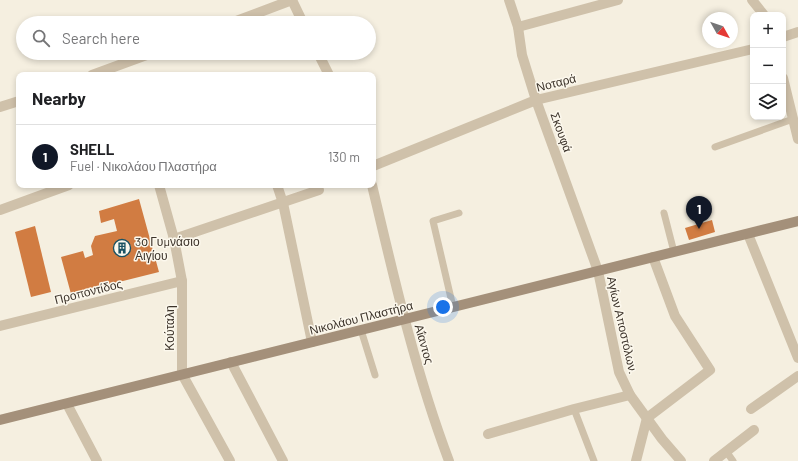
<!DOCTYPE html>
<meta charset="utf-8">
<style>
body{margin:0;font-family:Barlow,sans-serif;background:#f2f2f2;color:#202124}
.controls{position:absolute;right:12px;top:12px;display:grid;overflow:hidden;border-radius:8px;box-shadow:0 2px 6px #0003}
.controls button{width:36px;height:36px;display:grid;place-items:center;padding:0;border:0;border-bottom:1px solid #e0e0e0;background:#fff;color:#202124;font:20px sans-serif}
.compass{position:absolute;left:702px;top:12px;width:36px;height:36px;border-radius:50%;background:#fff;box-shadow:0 2px 6px #0003;rotate:130deg}
.you{position:absolute;left:443px;top:307px;width:14px;height:14px;margin:-10px;border:3px solid #fff;border-radius:50%;background:#1a73e8;box-shadow:0 0 0 6px #1a73e833}
.badge{display:grid;place-items:center;width:26px;height:26px;border-radius:50%;background:#111827;color:#fff;font-size:13px;font-weight:700}
.pin{position:absolute;translate:-50% -33px;filter:drop-shadow(0 1px 2px #0008)}
.pin::after{content:'';position:absolute;top:21px;width:14px;height:12px;background:inherit;clip-path:polygon(0 0,100% 0,50% 100%)}
.list{margin:0;padding:0;list-style:none}
h2{display:flex;justify-content:space-between;align-items:center;height:52px;margin:0;padding:0 16px;font-size:17px}
h2 small{font-size:13px;font-weight:400;color:#757577}
.list li{display:grid;grid-template-columns:26px 1fr auto;gap:12px;align-items:center;box-sizing:border-box;height:64px;padding:0 16px;border-top:1px solid #e0e0e0}
.list b{display:block;font-size:15px;white-space:nowrap}
.list p{margin:0;font-size:13px;white-space:nowrap;color:#757577}
.list em{font-size:13px;font-style:normal;color:#757577}
.icon{flex:none;width:22px;height:22px;fill:none;stroke:currentColor;stroke-width:2;stroke-linecap:round;stroke-linejoin:round}
.map{position:relative;flex:none;width:798px;height:461px;overflow:hidden}
.search{position:absolute;background:#fff;box-shadow:0 2px 6px #0003;left:16px;top:16px;width:360px;height:44px;display:flex;align-items:center;gap:10px;box-sizing:border-box;padding:0 14px;border-radius:22px;color:#757577;font-size:15px}
.panel{position:absolute;background:#fff;box-shadow:0 2px 6px #0003;left:16px;top:72px;width:360px;height:116px;border-radius:8px}
.map>svg:first-child{display:block}
.building{fill:#d17c42}
.lines{fill:none;stroke-linecap:round;stroke-linejoin:round}
.service{stroke:#cfc1aa;stroke-width:7}
.minor{stroke:#cfc1aa;stroke-width:10}
.secondary{stroke:#a4907a;stroke-width:10}
.labels{text-anchor:middle;dominant-baseline:central;stroke-width:3;stroke-linejoin:round;paint-order:stroke}
.street-label{font-size:12px;fill:#3c332a;stroke:#fcf8ed}
.poi-label{font-size:12px;fill:#3c332a;stroke:#fcf8ed;text-anchor:start}
</style>
<div class="map">
<svg width="798" height="461" viewBox="0 0 798 461">
<rect width="100%" height="100%" fill="#f5efe0"/>
<g class="building">
<path d="M 139,199 L 159,272 L 71,294 L 61,257 L 83,251 L 85,258 L 93,255 L 91,246 L 95,236 L 117,231 L 114,219 L 101,223 L 99,211 Z"/>
<path d="M 712,220 L 715,232 L 689,240 L 685,228 Z"/>
<path d="M 35,226 L 51,292 L 31,297 L 15,232 Z"/>
</g>
<g class="lines">
<g class="service">
<path d="M 715,147 L 793,119"/>
<path d="M 664,213 L 674,252"/>
<path d="M 453,307 L 433,221 L 459,213"/>
<path d="M 361,330 L 375,375"/>
<path d="M 574,409 L 594,461"/>
<path d="M 726,451 L 733,461"/>
</g>
<g class="minor">
<path d="M 292,0 L 303,23"/>
<path d="M 509,0 L 518,27 L 522,55 L 536,100 L 598,271 L 619,372 L 630,395 L 662,439 L 681,461"/>
<path d="M 752,0 L 764,15"/>
<path d="M 231,23 L 292,0"/>
<path d="M 518,27 L 618,0"/>
<path d="M 783,37 L 798,32"/>
<path d="M 318,53 L 329,75"/>
<path d="M 92,75 L 152,53"/>
<path d="M 783,78 L 798,139"/>
<path d="M 0,107 L 19,101"/>
<path d="M 373,166 L 536,100 L 753,49"/>
<path d="M 159,185 L 174,239 L 182,281 L 182,374 L 230,461"/>
<path d="M 277,185 L 283,203 L 312,342"/>
<path d="M 372,185 C 394,278 415,371 449,461"/>
<path d="M 0,210 L 69,185"/>
<path d="M 748,234 L 798,358"/>
<path d="M 174,239 L 319,190"/>
<path d="M 0,326 L 182,281"/>
<path d="M 231,362 L 283,461"/>
<path d="M 67,404 L 97,461"/>
<path d="M 751,409 L 798,376"/>
<path d="M 488,434 L 574,409 L 630,395"/>
<path d="M 636,461 L 647,418 L 710,370 L 675,316 L 653,257"/>
<path d="M 714,461 L 754,430"/>
</g>
<path class="secondary" d="M 0,420 L 798,221"/>
</g>
<defs>
<g id="building-ring" transform="scale(0.9)"><circle r="9.5" fill="#fcf8ed" stroke="#1a5263" stroke-width="1.5"/><path d="M-4-6H4V6H1V3H-1V6H-4ZM-2.5-4.3h1.7v1.8h-1.7ZM.8-4.3h1.7v1.8H.8ZM-2.5-1h1.7V.8h-1.7ZM.8-1h1.7V.8H.8Z" fill="#1a5263"/></g>
</defs>
<g fill-rule="evenodd">
<use href="#building-ring" x="122" y="248"/>
</g>
<g class="labels">
<g class="street-label">
<text transform="translate(556 82) rotate(-14)">Νοταρά</text>
<text transform="translate(562 132) rotate(70)">Σκουφά</text>
<text transform="translate(88 291) rotate(-14)">Προποντίδος</text>
<text transform="translate(361 317) rotate(-14)">Νικολάου Πλαστήρα</text>
<text transform="translate(623 325) rotate(77)">Αγίων Αποστόλων.</text>
<text transform="translate(169 328) rotate(-90)">Κούταλη</text>
<text transform="translate(425 344) rotate(74)">Αΐαντος</text>
</g>
<g class="poi-label">
<text x="135" y="241">3ο Γυμνάσιο<tspan x="135" dy="14">Αιγίου</tspan></text>
</g>
</g>
</svg>
<div class="controls">
<button>+</button>
<button>−</button>
<button><svg class="icon" aria-label="layers" viewBox="0 0 24 24"><path d="M12 4l9 5-9 5-9-5zM3 14l9 5 9-5"/></svg></button>
</div>
<svg class="compass" viewBox="-18 -18 36 36"><path d="M0-13l5 13h-10z" fill="#e53935"/><path d="M0 13l5-13h-10z" fill="#757577"/></svg>
<div class="you"></div>
<div class="pin badge" style="left:699px;top:229px">1</div>
<div class="search"><svg class="icon" aria-label="search" viewBox="0 0 24 24"><circle cx="10" cy="10" r="6"/><path d="M15 15l6 6"/></svg>Search here</div>
<section class="panel">
<h2>Nearby<small></small></h2>
<ul class="list">
<li><span class="badge">1</span><div><b>SHELL</b><p>Fuel · Νικολάου Πλαστήρα</p></div><em>130 m</em></li>
</ul>
</section>
</div>
